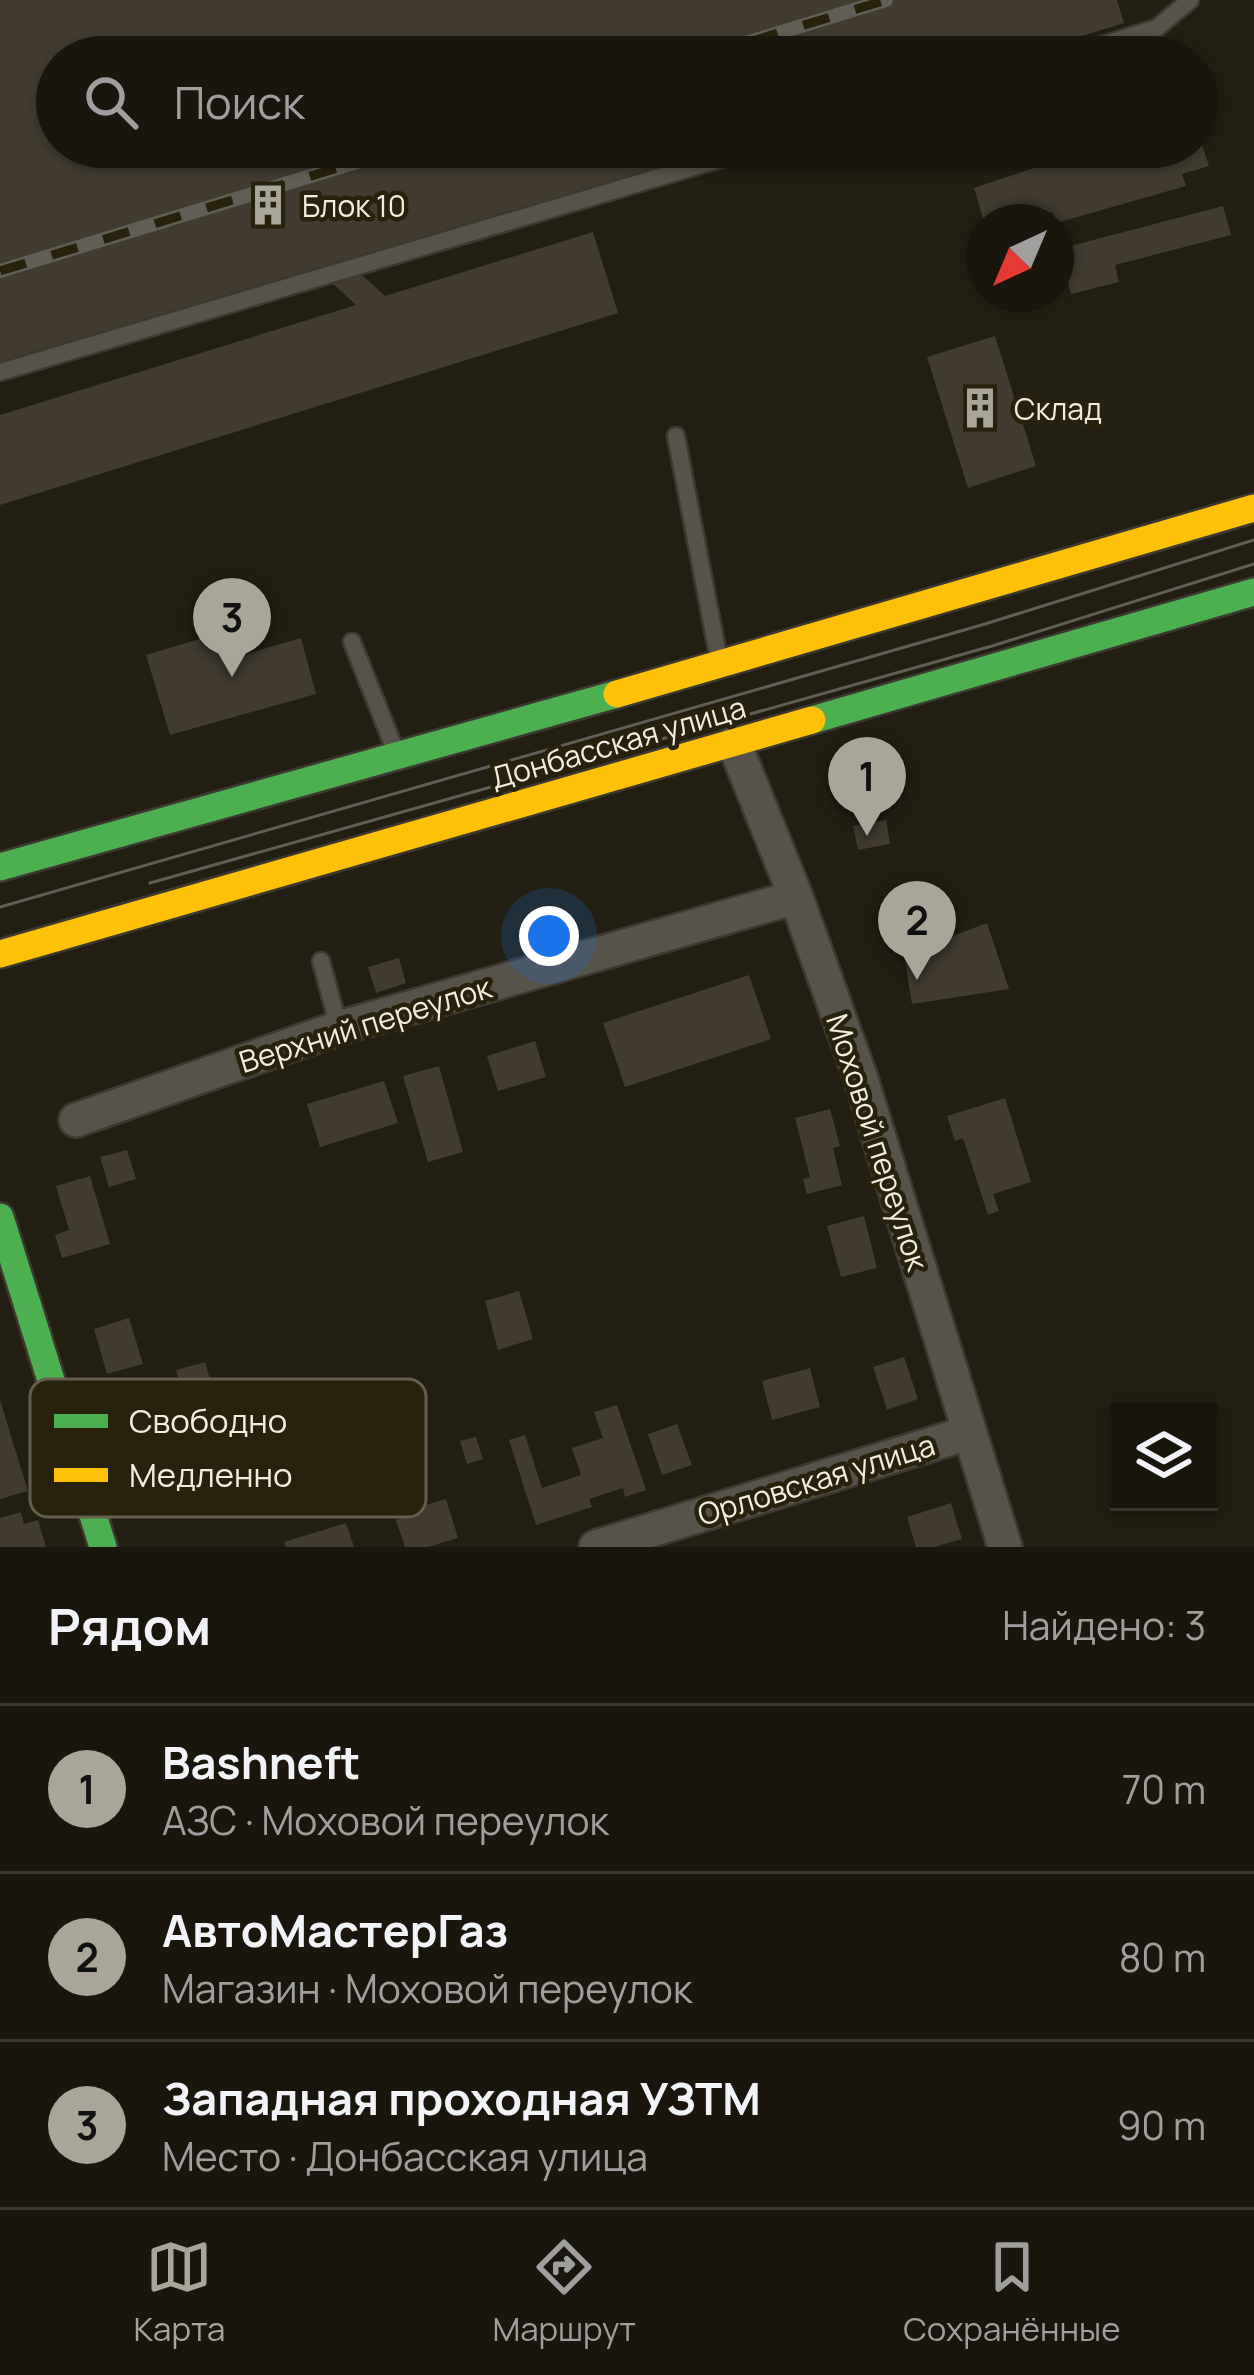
<!DOCTYPE html>
<html lang="ru">
<meta charset="utf-8">
<style>
body{margin:0;font-family:Manrope,sans-serif;background:#231f17;color:#f1f3f6}
.controls{position:absolute;right:36px;bottom:36px;display:grid;overflow:hidden;border-radius:0px;box-shadow:0 3px 9px #0004}
.controls button{width:108px;height:108px;display:grid;place-items:center;padding:0;border:0;border-bottom:3px solid #38352e;background:#1a160e;color:#f1f3f6;font:60px sans-serif}
.compass{position:absolute;left:966px;top:204px;width:108px;height:108px;border-radius:50%;background:#1a160e;box-shadow:0 3px 9px #0004;rotate:224deg}
.you{position:absolute;left:549px;top:936px;width:42px;height:42px;margin:-30px;border:9px solid #fff;border-radius:50%;background:#1a73e8;box-shadow:0 0 0 18px #1a73e833}
.badge{display:grid;place-items:center;width:78px;height:78px;border-radius:50%;background:#a9a598;color:#111;font-size:39px;font-weight:700}
.pin{position:absolute;translate:-50% -99px;filter:drop-shadow(0 3px 6px #0008)}
.pin::after{content:'';position:absolute;top:63px;width:42px;height:36px;background:inherit;clip-path:polygon(0 0,100% 0,50% 100%)}
.list{margin:0;padding:0;list-style:none}
h2{display:flex;justify-content:space-between;align-items:center;height:156px;margin:0;padding:0 48px;font-size:51px}
h2 small{font-size:39px;font-weight:400;color:#9f9f9e}
.list li{display:grid;grid-template-columns:78px 1fr auto;gap:36px;align-items:center;box-sizing:border-box;height:168px;padding:0 48px;border-top:3px solid #38352e}
.list b{display:block;font-size:45px;white-space:nowrap}
.list p{margin:0;font-size:39px;white-space:nowrap;color:#9f9f9e}
.list em{font-size:39px;font-style:normal;color:#9f9f9e}
.icon{flex:none;width:66px;height:66px;fill:none;stroke:currentColor;stroke-width:2;stroke-linecap:round;stroke-linejoin:round}
.map{position:relative;flex:none;width:1254px;height:1547px;overflow:hidden}
.search{position:absolute;background:#1a160e;box-shadow:0 3px 9px #0004;left:36px;right:36px;top:36px;height:132px;display:flex;align-items:center;gap:30px;box-sizing:border-box;padding:0 42px;border-radius:66px;color:#9f9f9e;font-size:45px}
.sheet{height:660px;background:#1a160e}
nav{display:flex;justify-content:space-around;align-items:center;box-sizing:border-box;height:168px;border-top:3px solid #38352e;background:#1a160e;font-size:33px;color:#9f9f9e}
nav a{display:grid;justify-items:center;gap:6px}
nav .on{color:#a9a598}
.map>svg:first-child{display:block}
.building{fill:#413b30}
.lines{fill:none;stroke-linecap:round;stroke-linejoin:round}
.lane-casing{stroke:#3d3931;stroke-width:21}
.street-casing{stroke:#3d3931;stroke-width:38}
.fast-casing{stroke:#3d3931;stroke-width:32}
.slow-casing{stroke:#3d3931;stroke-width:32}
.lane{stroke:#56534a;stroke-width:16}
.street{stroke:#56534a;stroke-width:33}
.fast{stroke:#4caf50;stroke-width:27}
.slow{stroke:#ffc107;stroke-width:27}
.tram{stroke:#615e55;stroke-width:3}
.rail-casing{stroke:#615e55;stroke-width:14}
.rail{stroke:#28210c;stroke-width:9;stroke-dasharray:27;stroke-linecap:butt}
.labels{text-anchor:middle;dominant-baseline:central;stroke-width:9;stroke-linejoin:round;paint-order:stroke}
.poi-label{font-size:30px;fill:#f1ede0;stroke:#28210c;text-anchor:start}
.street-label{font-size:30px;fill:#f1ede0;stroke:#28210c}
.key{fill:#28210c;stroke:#645e4c;stroke-width:3}
.key-label{font-size:33px;fill:#f1ede0}
</style>
<div class="map">
<svg width="1254" height="1547" viewBox="0 0 1254 1547">
<rect width="100%" height="100%" fill="#221e12"/>
<g class="building">
<path d="M 0,0 L 1117,0 L 1124,23 L 1014,57 L 57,57 L 57,147 L 718,148 L 348,262 L 385,296 L 593,232 L 618,313 L 0,505 L 0,415 L 356,305 L 319,271 L 0,370 Z"/>
<path d="M 1197,129 L 1209,166 L 1182,174 L 1186,186 L 1056,223 L 1052,212 L 1016,222 L 984,222 L 974,188 L 1097,147 L 1197,147 Z"/>
<path d="M 1223,206 L 1231,235 L 1115,265 L 1119,282 L 1071,294 L 1059,249 Z"/>
<path d="M 995,336 L 1036,466 L 968,488 L 927,357 Z"/>
<path d="M 216,634 L 223,661 L 301,638 L 316,694 L 170,735 L 146,655 Z"/>
<path d="M 886,820 L 890,844 L 858,850 L 853,826 Z"/>
<path d="M 987,923 L 1009,989 L 912,1004 L 904,954 Z"/>
<path d="M 399,958 L 406,983 L 376,993 L 368,967 Z"/>
<path d="M 749,975 L 771,1039 L 625,1087 L 603,1023 Z"/>
<path d="M 535,1041 L 546,1077 L 498,1091 L 487,1056 Z"/>
<path d="M 439,1066 L 463,1152 L 428,1162 L 403,1076 Z"/>
<path d="M 384,1081 L 398,1123 L 320,1147 L 307,1104 Z"/>
<path d="M 1005,1098 L 1031,1182 L 993,1194 L 999,1211 L 988,1215 L 963,1138 L 955,1141 L 947,1116 Z"/>
<path d="M 830,1109 L 840,1146 L 833,1148 L 842,1185 L 807,1194 L 803,1179 L 810,1177 L 795,1118 Z"/>
<path d="M 127,1150 L 136,1179 L 109,1187 L 100,1157 Z"/>
<path d="M 90,1176 L 110,1244 L 62,1258 L 55,1235 L 69,1230 L 56,1186 Z"/>
<path d="M 864,1216 L 877,1268 L 841,1277 L 827,1226 Z"/>
<path d="M 519,1291 L 533,1339 L 498,1350 L 485,1301 Z"/>
<path d="M 129,1318 L 143,1364 L 107,1374 L 94,1329 Z"/>
<path d="M 904,1357 L 918,1399 L 887,1410 L 873,1367 Z"/>
<path d="M 205,1362 L 213,1389 L 184,1398 L 176,1370 Z"/>
<path d="M 810,1368 L 820,1407 L 772,1420 L 762,1381 Z"/>
<path d="M 0,1400 L 28,1491 L 0,1499 Z"/>
<path d="M 617,1405 L 646,1490 L 625,1497 L 623,1488 L 589,1499 L 592,1507 L 536,1525 L 509,1440 L 525,1435 L 542,1488 L 581,1475 L 572,1448 L 603,1438 L 594,1412 Z"/>
<path d="M 677,1424 L 692,1465 L 662,1475 L 648,1434 Z"/>
<path d="M 476,1437 L 483,1459 L 467,1464 L 460,1441 Z"/>
<path d="M 446,1499 L 458,1538 L 428,1547 L 405,1547 L 396,1520 L 404,1517 L 403,1512 Z"/>
<path d="M 951,1503 L 962,1539 L 934,1547 L 916,1547 L 907,1517 Z"/>
<path d="M 21,1512 L 24,1524 L 38,1520 L 46,1547 L 0,1547 L 0,1518 Z"/>
<path d="M 346,1523 L 354,1547 L 286,1547 L 284,1542 Z"/>
</g>
<g class="lines">
<g class="lane-casing">
<g id="lane">
<path d="M 1065,57 L 1157,28 L 1190,0"/>
<path d="M 0,372 L 761,147"/>
<path d="M 676,436 L 718,655"/>
<path d="M 352,642 L 396,752"/>
<path d="M 321,961 L 339,1028"/>
</g>
</g>
<g class="street-casing">
<g id="street">
<path d="M 734,743 L 796,897 L 861,1079 L 1005,1547"/>
<path d="M 76,1120 L 339,1028 L 796,897"/>
<path d="M 596,1547 L 968,1433"/>
</g>
</g>
<g class="fast-casing">
<g id="fast">
<path d="M 812,720 L 1254,592"/>
<path d="M 0,867 L 617,694"/>
<path d="M 0,1217 L 103,1547"/>
</g>
</g>
<g class="slow-casing">
<g id="slow">
<path d="M 617,694 L 1254,508"/>
<path d="M 0,954 L 812,720"/>
</g>
</g>
<use href="#lane" class="lane"/>
<use href="#street" class="street"/>
<use href="#fast" class="fast"/>
<use href="#slow" class="slow"/>
<g class="tram">
<path d="M 150,883 L 992,646 L 1254,564"/>
<path d="M 0,907 L 985,624 L 1254,540"/>
</g>
<g class="rail-casing">
<g id="rail">
<path d="M 700,57 L 886,0"/>
<path d="M 0,271 L 406,147"/>
</g>
</g>
<use href="#rail" class="rail"/>
</g>
<defs>
<g id="building-bare" transform="scale(3.24)"><path d="M-4-6H4V6H1V3H-1V6H-4ZM-2.5-4.3h1.7v1.8h-1.7ZM.8-4.3h1.7v1.8H.8ZM-2.5-1h1.7V.8h-1.7ZM.8-1h1.7V.8H.8Z" fill="#a9a598" stroke="#28210c" stroke-width="2.5" paint-order="stroke"/></g>
</defs>
<g fill-rule="evenodd">
<use href="#building-bare" x="268" y="205"/>
<use href="#building-bare" x="980" y="408"/>
</g>
<g class="labels">
<g class="poi-label">
<text x="302" y="205">Блок 10</text>
<text x="1014" y="408">Склад</text>
</g>
<g class="street-label">
<text transform="translate(618 742) rotate(-16)">Донбасская улица</text>
<text transform="translate(365 1024) rotate(-17)">Верхний переулок</text>
<text transform="translate(878 1142) rotate(72)">Моховой переулок</text>
<text transform="translate(816 1479) rotate(-17)">Орловская улица</text>
</g>
</g>
<rect x="30" y="1379" width="396" height="138" rx="18" class="key"/>
<rect x="54" y="1414" width="54" height="14" fill="#4caf50"/>
<rect x="54" y="1468" width="54" height="14" fill="#ffc107"/>
<g class="key-label">
<text x="129" y="1433">Свободно</text>
<text x="129" y="1487">Медленно</text>
</g>
</svg>
<div class="controls">
<button><svg class="icon" aria-label="layers" viewBox="0 0 24 24"><path d="M12 4l9 5-9 5-9-5zM3 14l9 5 9-5"/></svg></button>
</div>
<svg class="compass" viewBox="-18 -18 36 36"><path d="M0-13l5 13h-10z" fill="#e53935"/><path d="M0 13l5-13h-10z" fill="#9f9f9e"/></svg>
<div class="you"></div>
<div class="pin badge" style="left:867px;top:836px">1</div>
<div class="pin badge" style="left:917px;top:980px">2</div>
<div class="pin badge" style="left:232px;top:677px">3</div>
<div class="search"><svg class="icon" aria-label="search" viewBox="0 0 24 24"><circle cx="10" cy="10" r="6"/><path d="M15 15l6 6"/></svg>Поиск</div>
</div>
<section class="sheet">
<h2>Рядом<small>Найдено: 3</small></h2>
<ul class="list">
<li><span class="badge">1</span><div><b>Bashneft</b><p>АЗС · Моховой переулок</p></div><em>70 m</em></li>
<li><span class="badge">2</span><div><b>АвтоМастерГаз</b><p>Магазин · Моховой переулок</p></div><em>80 m</em></li>
<li><span class="badge">3</span><div><b>Западная проходная УЗТМ</b><p>Место · Донбасская улица</p></div><em>90 m</em></li>
</ul>
</section>
<nav>
<a class="on"><svg class="icon" aria-label="map" viewBox="0 0 24 24"><path d="M3 6l6-2 6 2 6-2v14l-6 2-6-2-6 2zM9 4v14M15 6v14"/></svg>Карта</a>
<a><svg class="icon" aria-label="directions" viewBox="0 0 24 24"><path d="M12 3l9 9-9 9-9-9zM9 14v-3h6M13 9l2 2-2 2"/></svg>Маршрут</a>
<a><svg class="icon" aria-label="saved" viewBox="0 0 24 24"><path d="M7 4h10v16l-5-4-5 4z"/></svg>Сохранённые</a>
</nav>
